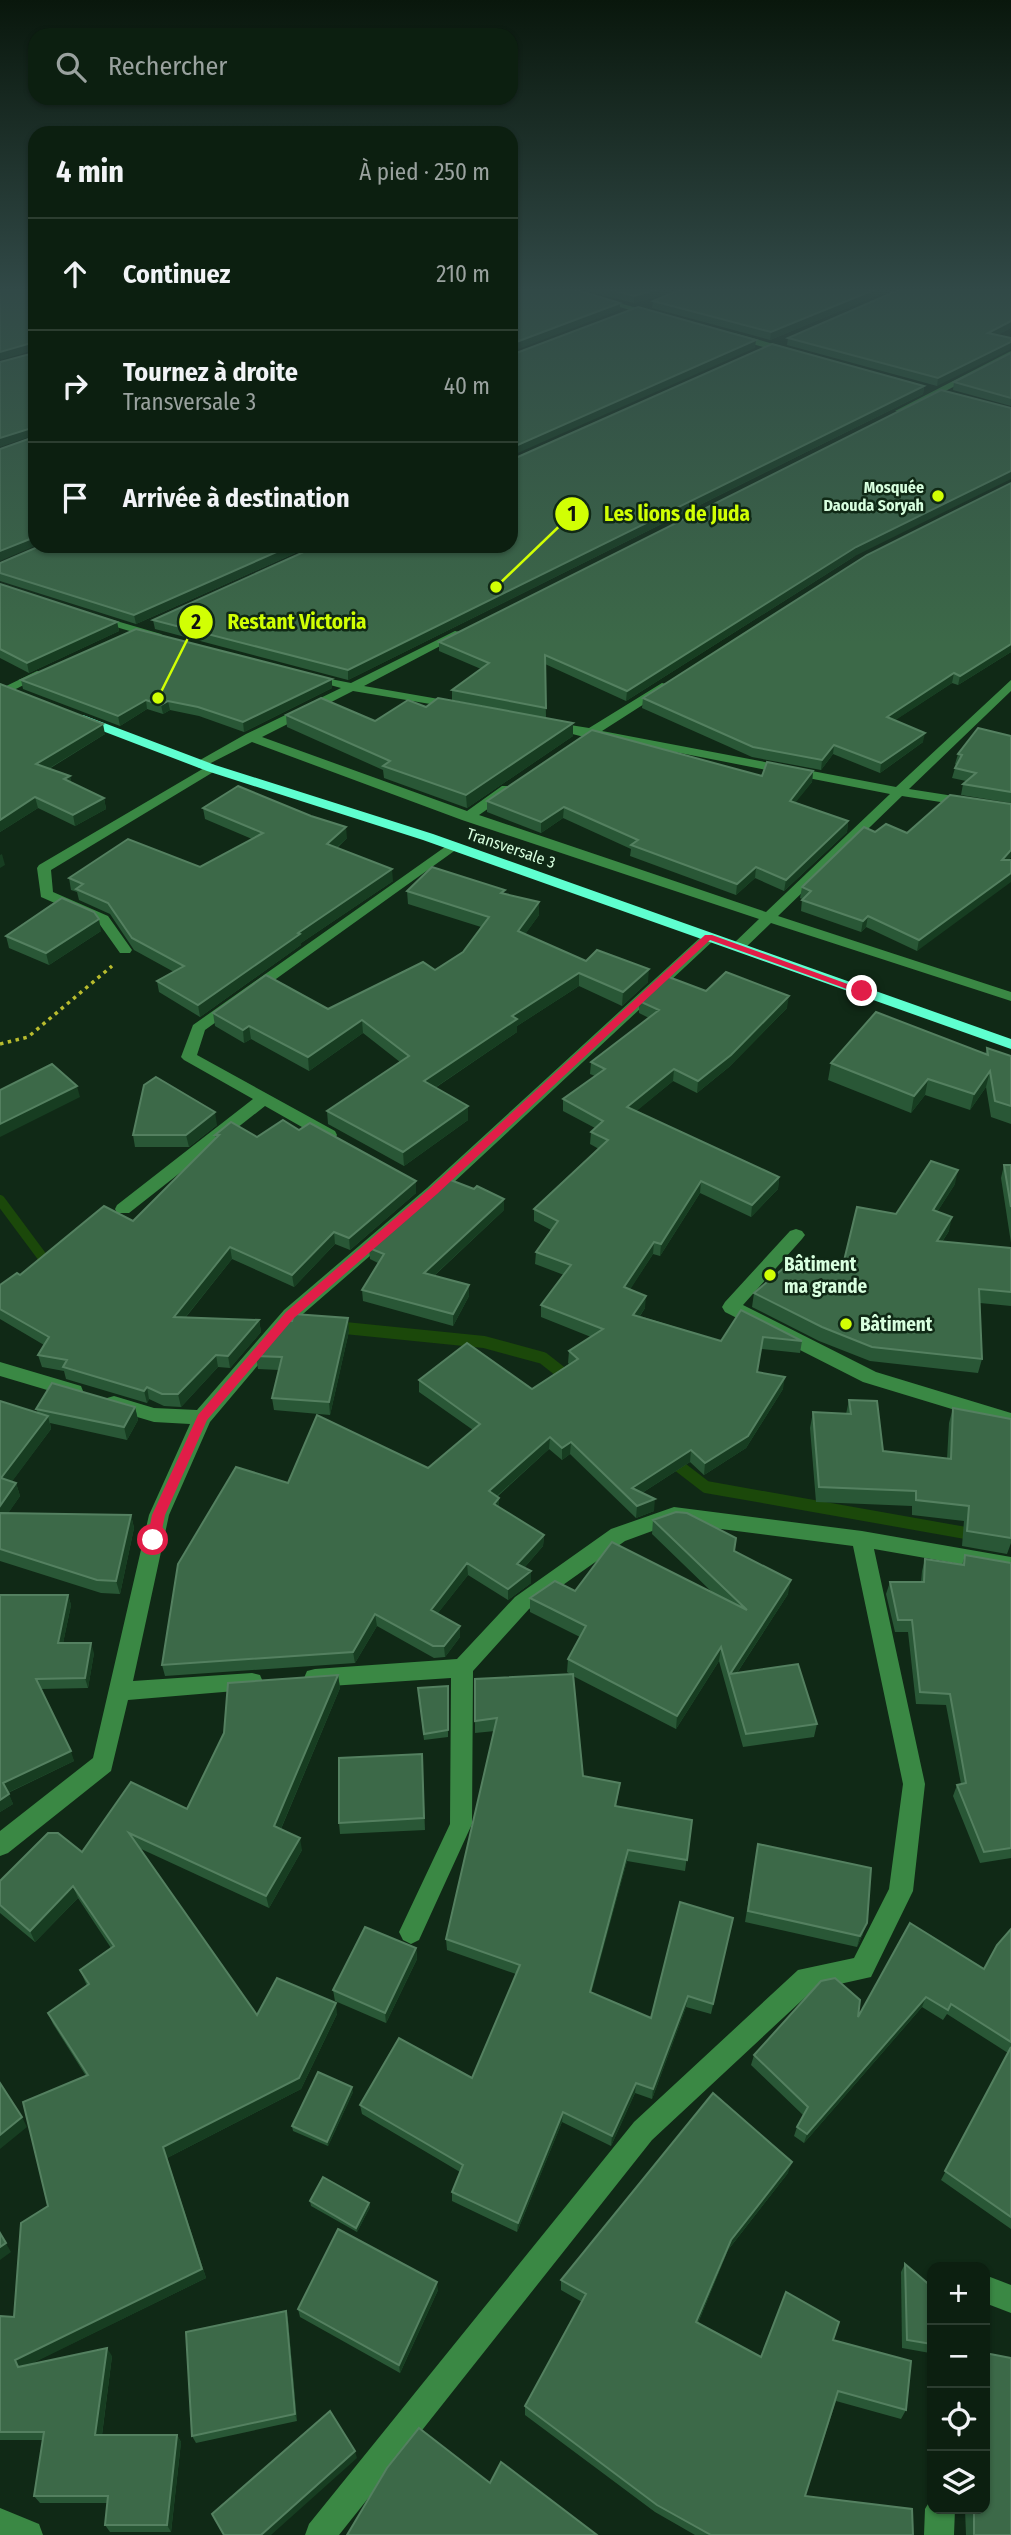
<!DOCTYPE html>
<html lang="fr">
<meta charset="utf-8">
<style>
body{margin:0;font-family:"Fira Sans Condensed",sans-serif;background:#1a2c1e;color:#f1f3f6}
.controls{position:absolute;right:21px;bottom:21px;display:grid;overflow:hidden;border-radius:14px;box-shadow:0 2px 5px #0004}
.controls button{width:63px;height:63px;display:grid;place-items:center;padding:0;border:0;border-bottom:2px solid #2c3d30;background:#0c1f10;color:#f1f3f6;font:35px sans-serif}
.stop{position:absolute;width:21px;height:21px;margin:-16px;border:5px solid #e11d48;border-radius:50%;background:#fff}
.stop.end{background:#e11d48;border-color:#fff;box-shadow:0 2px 7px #0008}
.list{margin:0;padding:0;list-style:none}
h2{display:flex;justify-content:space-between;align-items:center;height:91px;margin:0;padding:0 28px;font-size:30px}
h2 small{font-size:23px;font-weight:400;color:#9aa29f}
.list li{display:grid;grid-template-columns:46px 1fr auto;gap:21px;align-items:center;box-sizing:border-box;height:112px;padding:0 28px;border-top:2px solid #2c3d30}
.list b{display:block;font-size:26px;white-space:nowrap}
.list p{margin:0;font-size:23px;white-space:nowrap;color:#9aa29f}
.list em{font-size:23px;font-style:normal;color:#9aa29f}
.icon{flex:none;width:38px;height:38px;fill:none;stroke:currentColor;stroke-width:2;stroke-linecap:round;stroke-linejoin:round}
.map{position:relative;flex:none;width:1011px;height:2535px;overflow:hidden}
.search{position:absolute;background:#0c1f10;box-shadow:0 2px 5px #0004;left:28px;top:28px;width:490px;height:77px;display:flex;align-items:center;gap:18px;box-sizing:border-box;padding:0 24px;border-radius:21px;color:#9aa29f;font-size:26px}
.panel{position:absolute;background:#0c1f10;box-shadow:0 2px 5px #0004;left:28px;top:126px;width:490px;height:427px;border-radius:21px}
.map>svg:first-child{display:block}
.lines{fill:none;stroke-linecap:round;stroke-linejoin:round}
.stream-far1{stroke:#1b480a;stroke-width:10}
.stream{stroke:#1b480a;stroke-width:12}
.path{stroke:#b9bc2e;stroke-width:3.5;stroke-dasharray:3.5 4.5;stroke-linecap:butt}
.minor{fill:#3a8844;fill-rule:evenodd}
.major{fill:#5fffd0;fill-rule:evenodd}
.wall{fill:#295736}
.shaded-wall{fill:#173d21}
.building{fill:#3c6948;stroke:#548060;stroke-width:2}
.route{fill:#e11d48}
.poi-dot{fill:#d1ff04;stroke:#102916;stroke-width:2.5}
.labels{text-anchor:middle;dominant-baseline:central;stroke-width:5;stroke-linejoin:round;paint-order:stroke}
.far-poi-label{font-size:16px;font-weight:bold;fill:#d8ffdf;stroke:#102916;text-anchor:end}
.far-street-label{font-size:16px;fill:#d8ffdf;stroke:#102916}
.poi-label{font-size:19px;font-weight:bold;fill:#d8ffdf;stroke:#102916;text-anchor:start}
.leader{fill:none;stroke:#d1ff04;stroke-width:2.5}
.callout-dot{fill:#d1ff04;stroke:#102916;stroke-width:2.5}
.mark-label{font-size:21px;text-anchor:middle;font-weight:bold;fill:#111}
.callout-label{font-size:21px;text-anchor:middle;font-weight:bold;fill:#d1ff04;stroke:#102916;stroke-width:5;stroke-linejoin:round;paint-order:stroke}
</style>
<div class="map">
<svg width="1011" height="2535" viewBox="0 0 1011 2535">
<rect width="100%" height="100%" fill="#102916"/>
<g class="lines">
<path class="stream-far1" d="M 0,1200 L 49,1266"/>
<g class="stream">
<path d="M 335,1327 L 484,1342 L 543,1358 L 571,1380"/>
<path d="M 671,1460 L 706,1487 L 977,1535"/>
</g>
<path class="path" d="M 0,1044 L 28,1037 L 112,966"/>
<g class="minor">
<path d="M 558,289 L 571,289 L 661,315 L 654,317 Z"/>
<path d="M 734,333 L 795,350 L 796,352 L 792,355 L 731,338 Z"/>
<path d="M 1011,351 L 1011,357 L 903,413 L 895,411 Z"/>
<path d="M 96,615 L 161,634 L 163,636 L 157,639 L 92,620 L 92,616 Z"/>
<path d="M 455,631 L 465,633 L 364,686 L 456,702 L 462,706 L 460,709 L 353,691 L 262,737 L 467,811 L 502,786 L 512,786 L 512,792 L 479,815 L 766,912 L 890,794 L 593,736 L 588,738 L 545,727 L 545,721 L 589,728 L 662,683 L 666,684 L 666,690 L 602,731 L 896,787 L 1011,680 L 1011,691 L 909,789 L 1011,805 L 1011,813 L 902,796 L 778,916 L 1011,992 L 1011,1001 L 771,923 L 743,950 L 733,950 L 731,947 L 733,944 L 759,919 L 462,820 L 252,742 L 203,767 L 199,768 L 193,764 L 246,734 L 341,688 L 305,678 L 305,674 L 351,683 Z"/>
<path d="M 37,671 L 47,673 L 10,692 L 0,689 Z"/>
<path d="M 211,764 L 215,765 L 215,771 L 51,870 L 53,892 L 108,916 L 132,950 L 130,953 L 120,953 L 98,922 L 41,897 L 37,868 L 39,865 Z"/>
<path d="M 452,842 L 459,846 L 457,849 L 205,1030 L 197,1055 L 335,1131 L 337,1135 L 335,1139 L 323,1139 L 265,1106 L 129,1213 L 117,1213 L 115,1209 L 117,1205 L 253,1099 L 184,1060 L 181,1057 L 193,1025 Z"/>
<path d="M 709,933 L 716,937 L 714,940 L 439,1196 L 296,1320 L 210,1422 L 169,1515 L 133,1681 L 252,1673 L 260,1675 L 263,1682 L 260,1689 L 128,1700 L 111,1771 L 8,1853 L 0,1856 L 0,1831 L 93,1758 L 149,1515 L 190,1424 L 154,1422 L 107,1408 L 105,1403 L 107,1398 L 114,1396 L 154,1408 L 197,1410 L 284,1310 L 427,1188 L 704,934 Z"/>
<path d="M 796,1229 L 802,1231 L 805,1235 L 802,1239 L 743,1305 L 876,1372 L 1011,1413 L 1011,1427 L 863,1382 L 725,1312 L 722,1307 L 725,1302 L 790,1231 Z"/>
<path d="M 0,1362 L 81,1386 L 83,1391 L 81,1396 L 74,1398 L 0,1376 Z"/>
<path d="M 674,1507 L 862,1531 L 1011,1557 L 1011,1573 L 874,1549 L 925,1784 L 913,1891 L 871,1977 L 813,1990 L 652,2140 L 339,2535 L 305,2535 L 309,2524 L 634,2122 L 798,1970 L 854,1958 L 889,1889 L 903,1784 L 853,1546 L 674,1523 L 625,1541 L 529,1609 L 473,1671 L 472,1824 L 419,1940 L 411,1944 L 403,1940 L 399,1932 L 450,1824 L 451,1678 L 315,1687 L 307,1685 L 304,1678 L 307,1671 L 315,1669 L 457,1659 L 515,1597 L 611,1529 Z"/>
<path d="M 985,2275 L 1011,2285 L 1011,2313 L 985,2303 Z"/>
<path d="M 932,2497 L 932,2509 L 955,2509 L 954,2535 L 924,2535 L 925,2509 Z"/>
<path d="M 0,2508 L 39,2524 L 43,2535 L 0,2535 Z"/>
</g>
<path class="major" d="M 83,715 L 215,765 L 433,834 L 1011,1039 L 1011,1049 L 423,840 L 207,771 L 79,722 L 79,716 Z"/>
</g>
<g class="wall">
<path d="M 578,289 L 893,289 L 770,340 L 652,308 L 653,301 L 678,291 L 634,303 Z"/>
<path d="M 1011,328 L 997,335 L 937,386 L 787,345 L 788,338 Z"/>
<path d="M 1011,353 L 1011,406 L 953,390 L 954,382 Z"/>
<path d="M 924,386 L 923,394 L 348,680 L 155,629 L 153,620 Z"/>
<path d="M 1011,483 L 1011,652 L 958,685 L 952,683 L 895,720 L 923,742 L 880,773 L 833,754 L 821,770 L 752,757 L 642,708 L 643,698 Z"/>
<path d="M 40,546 L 311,546 L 136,624 L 0,581 L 0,563 Z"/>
<path d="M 855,556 L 626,701 L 545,664 L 546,718 L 452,700 L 452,690 L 481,669 L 439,651 L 439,642 Z"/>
<path d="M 0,584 L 117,622 L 119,631 L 29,673 L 0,658 Z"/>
<path d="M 21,680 L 332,688 L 244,732 L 199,716 L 170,710 L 163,714 L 147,709 L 120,726 L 23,689 Z"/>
<path d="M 0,684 L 105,734 L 49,769 L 70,776 L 71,783 L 104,798 L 106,809 L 75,826 L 38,808 L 0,832 Z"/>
<path d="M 286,715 L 375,721 L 573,736 L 467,808 L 384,778 L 383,770 L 287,727 Z"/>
<path d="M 1011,736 L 1011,803 L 961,795 L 963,784 L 966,781 L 952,778 L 955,768 L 956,765 L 955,764 L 958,754 Z"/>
<path d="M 813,771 L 812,782 L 795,802 L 848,821 L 847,832 L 784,891 L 755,878 L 736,895 L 630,856 L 631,849 L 563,818 L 541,833 L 487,812 L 487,801 Z"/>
<path d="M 203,808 L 347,838 L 337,848 L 393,881 L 301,943 L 301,945 L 200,1017 L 159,992 L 157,981 L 174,972 L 134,950 L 110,914 L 79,900 L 77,892 L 71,890 L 69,878 L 200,867 L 252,839 L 205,819 Z"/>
<path d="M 875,832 L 907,833 L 1011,857 L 917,951 L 866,927 L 861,932 L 801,911 L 802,899 L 800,898 L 802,887 Z"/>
<path d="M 407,891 L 505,894 L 539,915 L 525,934 L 586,961 L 648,982 L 622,1006 L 579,986 L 517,1026 L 517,1032 L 435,1088 L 468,1106 L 468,1120 L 404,1166 L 328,1124 L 327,1111 L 400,1062 L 363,1033 L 309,1071 L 251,1039 L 244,1043 L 215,1026 L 213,1013 L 328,1009 L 435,970 L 463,952 L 481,927 L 408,904 Z"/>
<path d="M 101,931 L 49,965 L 9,948 L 6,936 Z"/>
<path d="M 706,991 L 787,1008 L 729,1067 L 697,1093 L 673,1081 L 636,1111 L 779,1177 L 778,1189 L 751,1217 L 700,1193 L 660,1256 L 653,1254 L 630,1289 L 645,1308 L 640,1316 L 721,1341 L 741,1310 L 802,1341 L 800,1353 L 761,1349 L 757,1372 L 783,1389 L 746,1448 L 704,1475 L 690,1462 L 642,1493 L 654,1511 L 636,1518 L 570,1454 L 562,1460 L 549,1449 L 497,1497 L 499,1508 L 544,1535 L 543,1546 L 524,1568 L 531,1571 L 531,1583 L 508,1600 L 468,1575 L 437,1614 L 460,1637 L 445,1657 L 434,1658 L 377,1626 L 355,1663 L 165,1676 L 162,1665 L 288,1483 L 428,1468 L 473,1430 L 419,1392 L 419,1380 L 532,1389 L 569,1364 L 568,1363 L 569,1351 L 591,1337 L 541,1317 L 541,1305 L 564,1275 L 535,1264 L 536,1252 L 551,1230 L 534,1221 L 534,1209 L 599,1149 L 590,1144 L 591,1132 L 595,1128 L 563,1111 L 563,1099 L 595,1076 L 590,1074 L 591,1062 L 649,1018 L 639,1013 L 639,1001 Z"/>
<path d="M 987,1048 L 1011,1056 L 1011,1124 L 991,1117 L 986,1087 L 970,1110 L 925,1095 L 911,1113 L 828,1080 L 831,1063 L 985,1054 Z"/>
<path d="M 217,1125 L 189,1147 L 135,1147 L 133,1135 Z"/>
<path d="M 299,1130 L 416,1193 L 350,1250 L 335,1244 L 294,1287 L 232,1259 L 186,1317 L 259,1320 L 261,1332 L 230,1368 L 218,1367 L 181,1407 L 164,1406 L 149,1399 L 147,1403 L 66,1379 L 64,1371 L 42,1367 L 38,1355 L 44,1345 L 0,1319 L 0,1285 L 133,1221 L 216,1138 L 215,1135 L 257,1137 Z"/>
<path d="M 1004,1165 L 1011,1165 L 1011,1243 L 1001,1178 Z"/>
<path d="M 955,1184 L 937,1212 L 949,1231 L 942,1242 L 1011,1248 L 1011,1306 L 980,1303 L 982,1359 L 978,1373 L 870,1361 L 819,1341 L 752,1307 L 754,1293 L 842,1269 L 896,1214 Z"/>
<path d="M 504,1210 L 434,1276 L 469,1296 L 453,1326 L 363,1301 L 362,1290 L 378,1263 L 370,1259 L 369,1248 Z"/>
<path d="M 349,1331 L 330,1415 L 274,1410 L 272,1398 L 279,1370 L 258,1369 L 256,1356 Z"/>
<path d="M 849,1400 L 883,1451 L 947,1459 L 949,1423 L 953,1408 L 1011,1419 L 1011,1543 L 1007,1554 L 962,1546 L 964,1521 L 912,1515 L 912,1506 L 816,1502 L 810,1428 L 813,1412 L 846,1414 Z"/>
<path d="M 0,1401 L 38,1413 L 36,1409 L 135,1407 L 138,1420 L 127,1440 L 50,1423 L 51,1429 L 12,1481 L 16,1483 L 20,1496 L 8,1513 L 131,1515 L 134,1528 L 120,1594 L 101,1593 L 0,1561 Z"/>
<path d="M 653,1520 L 734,1551 L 788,1594 L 737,1673 L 817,1724 L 814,1737 L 743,1747 L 719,1661 L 676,1729 L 573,1676 L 583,1776 L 620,1783 L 616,1807 L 692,1820 L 685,1871 L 627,1861 L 591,1992 L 651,2018 L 733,1918 L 711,2014 L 686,2007 L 652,2099 L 635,2093 L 611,2146 L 562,2122 L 517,2232 L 452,2201 L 452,2192 L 460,2172 L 362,2114 L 360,2105 L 472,2078 L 516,1974 L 447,1950 L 446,1939 L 495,1731 L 475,1733 L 475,1679 L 570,1674 L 567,1672 L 568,1659 L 580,1637 L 530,1612 L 530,1598 L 575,1591 L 713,1593 L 652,1534 Z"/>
<path d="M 965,1555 L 1011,1563 L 1011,1858 L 980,1863 L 953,1796 L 957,1785 L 961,1784 L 946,1705 L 916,1704 L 908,1632 L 895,1632 L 886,1594 L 890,1582 L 921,1582 L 922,1571 L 925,1559 L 962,1565 Z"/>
<path d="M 0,1595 L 68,1595 L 71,1605 L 63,1643 L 94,1653 L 88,1688 L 41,1689 L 74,1761 L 8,1793 L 13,1804 L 0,1812 Z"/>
<path d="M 338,1675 L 340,1688 L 281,1829 L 302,1850 L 269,1908 L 139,1848 L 257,2015 L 337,2014 L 301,2089 L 167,2158 L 206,2278 L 30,2364 L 112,2356 L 102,2435 L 177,2435 L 181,2442 L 171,2532 L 110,2532 L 105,2525 L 107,2503 L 40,2503 L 34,2496 L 43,2440 L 0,2440 L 0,2316 L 14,2317 L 86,2076 L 53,2024 L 48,2013 L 87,1986 L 80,1970 L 111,1948 L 78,1898 L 35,1942 L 0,1913 L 0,1881 L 82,1852 L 187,1809 Z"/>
<path d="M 448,1686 L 448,1737 L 424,1740 L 418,1688 Z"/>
<path d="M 422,1754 L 425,1830 L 340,1834 L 339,1823 Z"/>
<path d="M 758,1844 L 863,1934 L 857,1947 L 745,1922 Z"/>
<path d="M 1011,1929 L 1011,2229 L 941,2180 L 1008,2053 L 947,2014 L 943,2020 L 922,2007 L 804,2143 L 794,2136 L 797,2127 L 803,2115 L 751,2065 L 754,2055 L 984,1969 Z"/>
<path d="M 416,1948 L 417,1959 L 386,2023 L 335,2001 L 333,1990 Z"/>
<path d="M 353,2092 L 328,2146 L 293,2131 L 292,2126 Z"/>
<path d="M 788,2173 L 728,2250 L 698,2323 L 761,2357 L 833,2340 L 906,2410 L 901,2419 L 836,2401 L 805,2496 L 913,2535 L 695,2535 L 655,2512 L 525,2415 L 525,2406 L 582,2302 L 561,2290 L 561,2280 Z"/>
<path d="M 310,2201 L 369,2203 L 370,2207 L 357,2232 L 311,2206 Z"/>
<path d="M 905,2264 L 932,2287 L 932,2348 L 930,2353 L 902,2348 L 901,2272 Z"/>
<path d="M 438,2290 L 400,2373 L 300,2317 L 298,2309 Z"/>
<path d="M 286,2311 L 288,2320 L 297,2421 L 196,2443 L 192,2436 Z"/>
<path d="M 965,2509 L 985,2509 L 1011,2535 L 966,2535 Z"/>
</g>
<g class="shaded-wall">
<path d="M 658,289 L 684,289 L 634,303 L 634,296 Z"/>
<path d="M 876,289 L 893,289 L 770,340 L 771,332 Z"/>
<path d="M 620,303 L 620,310 L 511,352 L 511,344 Z"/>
<path d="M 1011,321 L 1011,328 L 987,340 L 988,333 Z"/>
<path d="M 756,340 L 755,348 L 511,456 L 511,448 Z"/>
<path d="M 35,342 L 35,350 L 0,360 L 0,352 Z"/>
<path d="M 1011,342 L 1011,349 L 937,386 L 938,378 Z"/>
<path d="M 924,386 L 923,394 L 348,680 L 348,670 Z"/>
<path d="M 35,427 L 35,435 L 0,447 L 0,438 Z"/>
<path d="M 1011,471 L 1011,479 L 855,556 L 626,701 L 627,691 L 856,547 Z"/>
<path d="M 35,537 L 35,546 L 0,561 L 0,551 Z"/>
<path d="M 290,546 L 311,546 L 136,624 L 134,615 Z"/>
<path d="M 117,622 L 119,631 L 29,673 L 27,663 Z"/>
<path d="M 1011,644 L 1011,652 L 958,685 L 960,676 Z"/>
<path d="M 954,673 L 952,683 L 885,727 L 887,717 Z"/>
<path d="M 332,679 L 332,688 L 244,732 L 243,722 Z"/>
<path d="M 146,700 L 147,709 L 120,726 L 118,716 Z"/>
<path d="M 168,701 L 170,710 L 163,714 L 161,705 Z"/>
<path d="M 573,723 L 573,736 L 467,808 L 466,795 Z"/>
<path d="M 103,724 L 105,734 L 38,775 L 36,764 Z"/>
<path d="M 925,733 L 923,742 L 880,773 L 881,763 Z"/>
<path d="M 834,745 L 833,754 L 821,770 L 822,760 Z"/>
<path d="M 813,771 L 812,782 L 788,812 L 790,801 Z"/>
<path d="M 70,776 L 72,787 L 64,779 Z"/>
<path d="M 35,797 L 38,808 L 0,832 L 0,820 Z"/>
<path d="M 104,798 L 106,809 L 75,826 L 73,815 Z"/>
<path d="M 564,807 L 563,818 L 541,833 L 541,822 Z"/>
<path d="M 848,821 L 847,832 L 784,891 L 786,880 Z"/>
<path d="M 346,827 L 347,838 L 328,855 L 327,844 Z"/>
<path d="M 1011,850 L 1011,857 L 1000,871 L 1002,860 Z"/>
<path d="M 2,854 L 5,865 L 0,868 L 0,855 Z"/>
<path d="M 756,867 L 755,878 L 736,895 L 737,884 Z"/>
<path d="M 392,869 L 393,881 L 301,943 L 301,945 L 200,1017 L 198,1005 L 298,933 Z"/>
<path d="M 1011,873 L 1011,882 L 917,951 L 919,940 Z"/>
<path d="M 539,902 L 539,915 L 518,944 L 518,931 Z"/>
<path d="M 868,916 L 866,927 L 861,932 L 863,921 Z"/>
<path d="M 99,919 L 101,931 L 49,965 L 46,953 Z"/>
<path d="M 649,969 L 648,982 L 622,1006 L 623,992 Z"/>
<path d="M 579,973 L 579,986 L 517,1026 L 517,1032 L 424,1095 L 424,1081 L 512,1016 Z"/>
<path d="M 789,996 L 787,1008 L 729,1067 L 697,1093 L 698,1081 Z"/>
<path d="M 362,1020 L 363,1033 L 309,1071 L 308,1057 Z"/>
<path d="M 249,1026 L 251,1039 L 244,1043 L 243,1030 Z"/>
<path d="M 674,1069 L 673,1081 L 627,1119 L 627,1107 Z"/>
<path d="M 990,1071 L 986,1087 L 970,1110 L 974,1094 Z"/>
<path d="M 928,1079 L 925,1095 L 911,1113 L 914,1096 Z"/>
<path d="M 77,1086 L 80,1097 L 0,1137 L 0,1124 Z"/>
<path d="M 468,1106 L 468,1120 L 404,1166 L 403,1152 Z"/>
<path d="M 215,1112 L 217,1125 L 189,1147 L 186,1135 Z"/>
<path d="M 958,1170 L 955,1184 L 930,1223 L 933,1210 Z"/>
<path d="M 779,1177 L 778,1189 L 751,1217 L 752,1205 Z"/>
<path d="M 416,1181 L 416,1193 L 350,1250 L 349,1238 Z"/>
<path d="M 701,1181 L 700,1193 L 660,1256 L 661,1244 Z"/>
<path d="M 504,1199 L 504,1210 L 425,1284 L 424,1273 Z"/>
<path d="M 952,1217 L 949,1231 L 933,1255 L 937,1241 Z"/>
<path d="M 334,1232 L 335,1244 L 294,1287 L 292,1275 Z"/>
<path d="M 654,1242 L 653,1254 L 624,1299 L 624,1287 Z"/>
<path d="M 230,1247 L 232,1259 L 176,1329 L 174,1317 Z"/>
<path d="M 469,1285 L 469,1296 L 453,1326 L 453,1314 Z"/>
<path d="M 646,1296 L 645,1308 L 632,1327 L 633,1315 Z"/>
<path d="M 348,1318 L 349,1331 L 330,1415 L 329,1402 Z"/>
<path d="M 259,1320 L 261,1332 L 230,1368 L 228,1356 Z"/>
<path d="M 216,1355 L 218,1367 L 181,1407 L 178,1394 Z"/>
<path d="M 785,1377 L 783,1389 L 746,1448 L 704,1475 L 705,1463 Z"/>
<path d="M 147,1387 L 149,1399 L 147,1403 L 144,1391 Z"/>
<path d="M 135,1407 L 138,1420 L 127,1440 L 124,1427 Z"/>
<path d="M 48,1416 L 51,1429 L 5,1491 L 1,1478 Z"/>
<path d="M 550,1437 L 549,1449 L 489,1503 L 489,1491 Z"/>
<path d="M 571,1442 L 570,1454 L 562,1460 L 562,1448 Z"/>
<path d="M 691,1450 L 690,1462 L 631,1500 L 632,1488 Z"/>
<path d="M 16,1483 L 20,1496 L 0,1525 L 0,1506 Z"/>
<path d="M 499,1498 L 499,1510 L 494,1504 Z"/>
<path d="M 655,1499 L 654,1511 L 636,1518 L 637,1506 Z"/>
<path d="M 131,1515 L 134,1528 L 120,1594 L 116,1581 Z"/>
<path d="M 544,1535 L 543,1546 L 517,1576 L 517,1564 Z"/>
<path d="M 467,1563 L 468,1575 L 431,1622 L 431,1610 Z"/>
<path d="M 531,1571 L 531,1583 L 508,1600 L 508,1589 Z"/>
<path d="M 791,1580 L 788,1594 L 731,1682 L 730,1674 Z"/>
<path d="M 68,1595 L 71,1605 L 61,1653 L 58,1643 Z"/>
<path d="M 375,1614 L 377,1626 L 355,1663 L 353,1652 Z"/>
<path d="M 460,1626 L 460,1637 L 445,1657 L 444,1646 Z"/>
<path d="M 91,1643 L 94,1653 L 88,1688 L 85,1678 Z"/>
<path d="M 721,1647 L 719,1661 L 676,1729 L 677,1716 Z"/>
<path d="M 338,1675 L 340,1688 L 277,1838 L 274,1826 Z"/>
<path d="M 71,1751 L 74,1761 L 7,1793 L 3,1783 Z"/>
<path d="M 9,1794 L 13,1804 L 0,1812 L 0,1800 Z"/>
<path d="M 300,1838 L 302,1850 L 269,1908 L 266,1896 Z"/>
<path d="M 628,1850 L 627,1861 L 589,2002 L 590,1992 Z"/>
<path d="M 73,1886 L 78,1898 L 35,1942 L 30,1931 Z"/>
<path d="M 867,1923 L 863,1934 L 857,1947 L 860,1936 Z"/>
<path d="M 416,1948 L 417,1959 L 386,2023 L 385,2013 Z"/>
<path d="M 688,1996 L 686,2007 L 652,2099 L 653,2089 Z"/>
<path d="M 926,1997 L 922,2007 L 804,2143 L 807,2134 Z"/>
<path d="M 336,2003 L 337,2014 L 301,2089 L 167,2158 L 206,2278 L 21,2369 L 18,2367 L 15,2360 L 163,2147 Z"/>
<path d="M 636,2083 L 635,2093 L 611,2146 L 612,2136 Z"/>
<path d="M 352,2087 L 353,2092 L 328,2146 L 327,2142 Z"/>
<path d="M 563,2112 L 562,2122 L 517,2232 L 518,2223 Z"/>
<path d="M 22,2117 L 27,2127 L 0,2149 L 0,2135 Z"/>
<path d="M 792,2162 L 788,2173 L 728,2250 L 694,2332 L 696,2322 L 731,2240 Z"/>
<path d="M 369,2203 L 370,2207 L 357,2232 L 356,2228 Z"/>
<path d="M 0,2233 L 11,2252 L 0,2260 Z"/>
<path d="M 437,2282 L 438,2290 L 400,2373 L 399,2365 Z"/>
<path d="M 286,2311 L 288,2320 L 297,2421 L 295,2414 Z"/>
<path d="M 107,2348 L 112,2356 L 101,2442 L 95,2435 Z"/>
<path d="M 177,2435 L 181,2442 L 171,2532 L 167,2525 Z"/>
<path d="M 355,2451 L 357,2458 L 271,2535 L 261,2535 Z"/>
</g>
<g class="building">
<path d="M 0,289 L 35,289 L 35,342 L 0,352 Z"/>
<path d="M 511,289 L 574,289 L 620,303 L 511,344 Z"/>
<path d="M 608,289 L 658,289 L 634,296 Z"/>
<path d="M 682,289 L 876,289 L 771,332 L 653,301 Z"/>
<path d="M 901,289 L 1011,289 L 1011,321 L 988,333 L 1011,338 L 1011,342 L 938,378 L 788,338 Z"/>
<path d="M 638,307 L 756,340 L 511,448 L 511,355 Z"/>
<path d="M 772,344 L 924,386 L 348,670 L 153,620 L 317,546 L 511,546 L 511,460 Z"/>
<path d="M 35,345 L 35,427 L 0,438 L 0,362 L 34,353 Z"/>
<path d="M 1011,353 L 1011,398 L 954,382 Z"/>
<path d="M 941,390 L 1011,408 L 1011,471 L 856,547 L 627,691 L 545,655 L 546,708 L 452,690 L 489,663 L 439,642 Z"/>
<path d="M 35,427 L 35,537 L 0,551 L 0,449 L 34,437 Z"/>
<path d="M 1011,483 L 1011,644 L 960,676 L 954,673 L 887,717 L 925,733 L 881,763 L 834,745 L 822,760 L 753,747 L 643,698 L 867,555 Z"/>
<path d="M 40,546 L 290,546 L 134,615 L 0,573 L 0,563 Z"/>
<path d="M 0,584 L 117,622 L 27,663 L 0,649 Z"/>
<path d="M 136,629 L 332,679 L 243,722 L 198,707 L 168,701 L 161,705 L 146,700 L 118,716 L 21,680 Z"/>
<path d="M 0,684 L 103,724 L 36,764 L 70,776 L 64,779 L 104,798 L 73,815 L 35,797 L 0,820 Z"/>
<path d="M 321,698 L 375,721 L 408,700 L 426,707 L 438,698 L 573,723 L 466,795 L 383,766 L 390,761 L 286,715 Z"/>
<path d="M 978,728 L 1011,736 L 1011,792 L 963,784 L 976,773 L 955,768 L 962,755 L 958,754 Z"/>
<path d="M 592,730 L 762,776 L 767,762 L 813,771 L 790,801 L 848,821 L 786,880 L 756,867 L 737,884 L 631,845 L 638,840 L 564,807 L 541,822 L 487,801 Z"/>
<path d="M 238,786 L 311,816 L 346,827 L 327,844 L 392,869 L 298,933 L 300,934 L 198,1005 L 157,981 L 184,966 L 132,938 L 108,903 L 76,889 L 83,884 L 69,878 L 128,839 L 200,867 L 263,833 L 203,808 Z"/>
<path d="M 950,795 L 1011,804 L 1011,850 L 1002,860 L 1011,860 L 1011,873 L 919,940 L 868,916 L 863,921 L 802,900 L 811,891 L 802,887 L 864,827 L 875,832 L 886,824 L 907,833 Z"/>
<path d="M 432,867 L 505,890 L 501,893 L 539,902 L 518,931 L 586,961 L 597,950 L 649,969 L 623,992 L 579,973 L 512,1016 L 517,1019 L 424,1081 L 468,1106 L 403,1152 L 327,1111 L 409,1056 L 362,1020 L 308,1057 L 249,1026 L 243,1030 L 213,1013 L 266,975 L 328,1009 L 423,962 L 435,970 L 463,952 L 489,917 L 407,891 Z"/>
<path d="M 62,898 L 94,912 L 99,919 L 46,953 L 6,936 Z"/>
<path d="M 726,972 L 789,996 L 731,1055 L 698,1081 L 674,1069 L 627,1107 L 779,1177 L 752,1205 L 701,1181 L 661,1244 L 654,1242 L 624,1287 L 646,1296 L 633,1315 L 721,1341 L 741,1310 L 802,1341 L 763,1337 L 757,1372 L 785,1377 L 748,1436 L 705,1463 L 691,1450 L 632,1488 L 655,1499 L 637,1506 L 571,1442 L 562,1448 L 550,1437 L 489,1491 L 499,1498 L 494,1504 L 544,1535 L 517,1564 L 531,1571 L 508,1589 L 467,1563 L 431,1610 L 460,1626 L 444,1646 L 433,1646 L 375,1614 L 353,1652 L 162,1665 L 178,1564 L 236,1467 L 288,1483 L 317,1415 L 428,1468 L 480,1424 L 419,1380 L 467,1343 L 532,1389 L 578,1359 L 569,1351 L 603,1329 L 541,1305 L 571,1265 L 536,1252 L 558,1221 L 534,1209 L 608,1140 L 591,1132 L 603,1121 L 563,1099 L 605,1069 L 591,1062 L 659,1010 L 639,1001 L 666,976 L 706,991 Z"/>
<path d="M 876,1012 L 988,1055 L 987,1048 L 1011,1056 L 1011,1106 L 995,1101 L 990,1071 L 974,1094 L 928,1079 L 914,1096 L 831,1063 Z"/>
<path d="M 52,1064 L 77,1086 L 0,1124 L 0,1090 Z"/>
<path d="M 156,1077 L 215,1112 L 186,1135 L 133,1135 L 144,1085 Z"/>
<path d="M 283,1120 L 299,1130 L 310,1123 L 416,1181 L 349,1238 L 334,1232 L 292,1275 L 230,1247 L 174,1317 L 259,1320 L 228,1356 L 216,1355 L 178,1394 L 162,1394 L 147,1387 L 144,1391 L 63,1367 L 67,1360 L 38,1355 L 49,1337 L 0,1309 L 0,1285 L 17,1273 L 20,1275 L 104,1206 L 133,1221 L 219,1135 L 215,1135 L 231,1122 L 257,1137 Z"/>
<path d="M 931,1161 L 958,1170 L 933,1210 L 952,1217 L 937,1241 L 1011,1248 L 1011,1292 L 979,1289 L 982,1359 L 872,1347 L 822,1327 L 754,1293 L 798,1256 L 842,1269 L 857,1207 L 896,1214 Z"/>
<path d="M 1004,1165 L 1011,1165 L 1011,1207 Z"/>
<path d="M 448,1179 L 474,1189 L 477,1186 L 504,1199 L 424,1273 L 469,1285 L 453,1314 L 362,1290 L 384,1254 L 369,1248 Z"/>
<path d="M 294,1314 L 348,1318 L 329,1402 L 272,1398 L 282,1357 L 256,1356 L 286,1321 L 292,1321 Z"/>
<path d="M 52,1383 L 135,1407 L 124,1427 L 36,1409 Z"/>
<path d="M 849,1400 L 877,1401 L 883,1451 L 951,1459 L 953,1408 L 1011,1419 L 1011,1538 L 967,1531 L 969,1506 L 916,1500 L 916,1491 L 819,1487 L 813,1412 L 851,1414 Z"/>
<path d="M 0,1401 L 48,1416 L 1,1478 L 16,1483 L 0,1506 Z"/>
<path d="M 676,1512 L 687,1513 L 736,1538 L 734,1551 L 791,1580 L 730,1674 L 798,1664 L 817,1724 L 746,1734 L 721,1647 L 677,1716 L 568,1659 L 586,1626 L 530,1598 L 555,1581 L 575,1591 L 612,1542 L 747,1610 L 653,1520 Z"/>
<path d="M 0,1513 L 131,1515 L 116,1581 L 97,1580 L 0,1549 Z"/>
<path d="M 965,1555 L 1011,1563 L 1011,1848 L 984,1852 L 957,1785 L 966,1783 L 950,1694 L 920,1692 L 912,1620 L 898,1620 L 890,1582 L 924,1582 L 925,1559 L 964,1565 Z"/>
<path d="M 0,1595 L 68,1595 L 58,1643 L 91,1643 L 85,1678 L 36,1679 L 71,1751 L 3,1783 L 9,1794 L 0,1800 Z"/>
<path d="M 573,1674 L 583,1776 L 620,1783 L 615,1806 L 692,1820 L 687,1860 L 628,1850 L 590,1992 L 651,2018 L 680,1902 L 733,1918 L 713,2004 L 688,1996 L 653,2089 L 636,2083 L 612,2136 L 563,2112 L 518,2223 L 452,2192 L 463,2165 L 360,2105 L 399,2038 L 472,2078 L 520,1965 L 446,1939 L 497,1718 L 475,1721 L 475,1679 Z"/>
<path d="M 338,1675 L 274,1826 L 300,1838 L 266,1896 L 129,1833 L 257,2015 L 277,1978 L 336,2003 L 299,2078 L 163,2147 L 202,2269 L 15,2360 L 18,2367 L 107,2348 L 95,2435 L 177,2435 L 167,2525 L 105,2525 L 108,2496 L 34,2496 L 44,2432 L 0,2432 L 0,2316 L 14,2317 L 21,2223 L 48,2206 L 23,2102 L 88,2075 L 48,2013 L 89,1984 L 80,1970 L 114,1946 L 73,1886 L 30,1931 L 0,1905 L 0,1881 L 48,1833 L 58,1833 L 82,1852 L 131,1782 L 187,1809 L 224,1733 L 228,1683 Z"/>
<path d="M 448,1686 L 448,1730 L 424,1734 L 418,1688 Z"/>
<path d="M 422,1754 L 424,1818 L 339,1823 L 339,1758 Z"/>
<path d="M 758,1844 L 871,1868 L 867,1923 L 860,1936 L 748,1911 Z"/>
<path d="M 910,1923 L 984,1969 L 997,1945 L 1011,1929 L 1011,2042 L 951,2004 L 948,2010 L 926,1997 L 807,2134 L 797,2127 L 808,2107 L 754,2055 L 821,1981 L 835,1978 L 860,2000 L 858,2017 Z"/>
<path d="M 365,1927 L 416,1948 L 385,2013 L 333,1990 Z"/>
<path d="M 1011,2047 L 1011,2217 L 945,2171 Z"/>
<path d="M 318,2072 L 352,2087 L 327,2142 L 292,2126 Z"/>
<path d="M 0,2083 L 22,2117 L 0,2135 Z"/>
<path d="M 713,2093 L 792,2162 L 731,2240 L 696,2322 L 761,2357 L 786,2292 L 839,2322 L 833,2340 L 911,2361 L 906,2410 L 838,2391 L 805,2496 L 912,2509 L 913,2535 L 711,2535 L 657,2505 L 525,2406 L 586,2294 L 561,2280 Z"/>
<path d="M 323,2177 L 369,2203 L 356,2228 L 310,2201 Z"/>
<path d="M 338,2229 L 437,2282 L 399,2365 L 298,2309 Z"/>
<path d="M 0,2233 L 6,2243 L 0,2247 Z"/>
<path d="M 905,2264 L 932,2287 L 932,2344 L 907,2340 Z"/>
<path d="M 286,2311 L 295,2414 L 192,2436 L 186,2332 Z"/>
<path d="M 985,2353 L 1011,2358 L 1011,2535 L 974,2535 L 974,2509 L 985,2509 Z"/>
<path d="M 330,2411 L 355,2451 L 261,2535 L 224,2535 L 212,2514 Z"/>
<path d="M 419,2428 L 490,2483 L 501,2462 L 597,2535 L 347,2535 L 387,2468 Z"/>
</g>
<linearGradient id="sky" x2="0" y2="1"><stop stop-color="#09170c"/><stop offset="0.45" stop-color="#314947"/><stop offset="1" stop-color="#314947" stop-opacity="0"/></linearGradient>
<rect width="1011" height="644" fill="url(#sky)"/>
<path class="route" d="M 705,935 L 712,935 L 867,991 L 858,993 L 710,940 L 437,1194 L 294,1318 L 207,1420 L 165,1515 L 160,1540 L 158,1544 L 148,1544 L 147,1540 L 152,1515 L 198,1415 L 286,1312 L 429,1189 Z"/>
<g class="poi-dot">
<circle cx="938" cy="496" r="7"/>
<circle cx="770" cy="1275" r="7"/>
<circle cx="846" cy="1324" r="7"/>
</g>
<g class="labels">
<g class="far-poi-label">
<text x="924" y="487">Mosquée<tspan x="924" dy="18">Daouda Soryah</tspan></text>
</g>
<g class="far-street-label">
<text transform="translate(511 848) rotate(19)">Transversale 3</text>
</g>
<g class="poi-label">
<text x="784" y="1264">Bâtiment<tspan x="784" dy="22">ma grande</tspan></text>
<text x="860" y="1324">Bâtiment</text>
</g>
</g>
<path class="leader" d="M496 587L572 514M158 698L196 622"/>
<g class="callout-dot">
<circle cx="496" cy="587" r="7"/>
<circle cx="158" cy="698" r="7"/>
<circle cx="572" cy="514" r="18"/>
<circle cx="196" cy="622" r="18"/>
</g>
<g class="mark-label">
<text x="572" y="521">1</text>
<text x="196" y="629">2</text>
</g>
<g class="callout-label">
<text x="677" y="521">Les lions de Juda</text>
<text x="297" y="629">Restant Victoria</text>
</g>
</svg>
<div class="controls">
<button>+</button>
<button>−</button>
<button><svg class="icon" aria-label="locate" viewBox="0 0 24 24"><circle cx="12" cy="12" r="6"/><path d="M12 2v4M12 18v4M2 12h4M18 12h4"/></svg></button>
<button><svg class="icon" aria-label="layers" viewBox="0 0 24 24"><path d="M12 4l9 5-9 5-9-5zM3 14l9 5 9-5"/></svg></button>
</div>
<div class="stop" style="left:153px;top:1540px"></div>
<div class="stop end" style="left:862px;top:991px"></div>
<div class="search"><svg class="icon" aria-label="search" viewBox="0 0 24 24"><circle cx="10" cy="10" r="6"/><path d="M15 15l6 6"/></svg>Rechercher</div>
<section class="panel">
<h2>4 min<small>À pied · 250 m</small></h2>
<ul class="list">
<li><svg class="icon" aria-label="ahead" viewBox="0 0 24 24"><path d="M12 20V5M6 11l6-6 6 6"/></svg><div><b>Continuez</b></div><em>210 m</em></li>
<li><svg class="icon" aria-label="right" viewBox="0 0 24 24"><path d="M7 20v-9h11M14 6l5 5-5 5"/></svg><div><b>Tournez à droite</b><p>Transversale 3</p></div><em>40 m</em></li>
<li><svg class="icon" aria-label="arrive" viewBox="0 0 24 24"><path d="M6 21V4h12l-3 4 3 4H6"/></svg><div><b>Arrivée à destination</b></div></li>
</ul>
</section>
</div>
